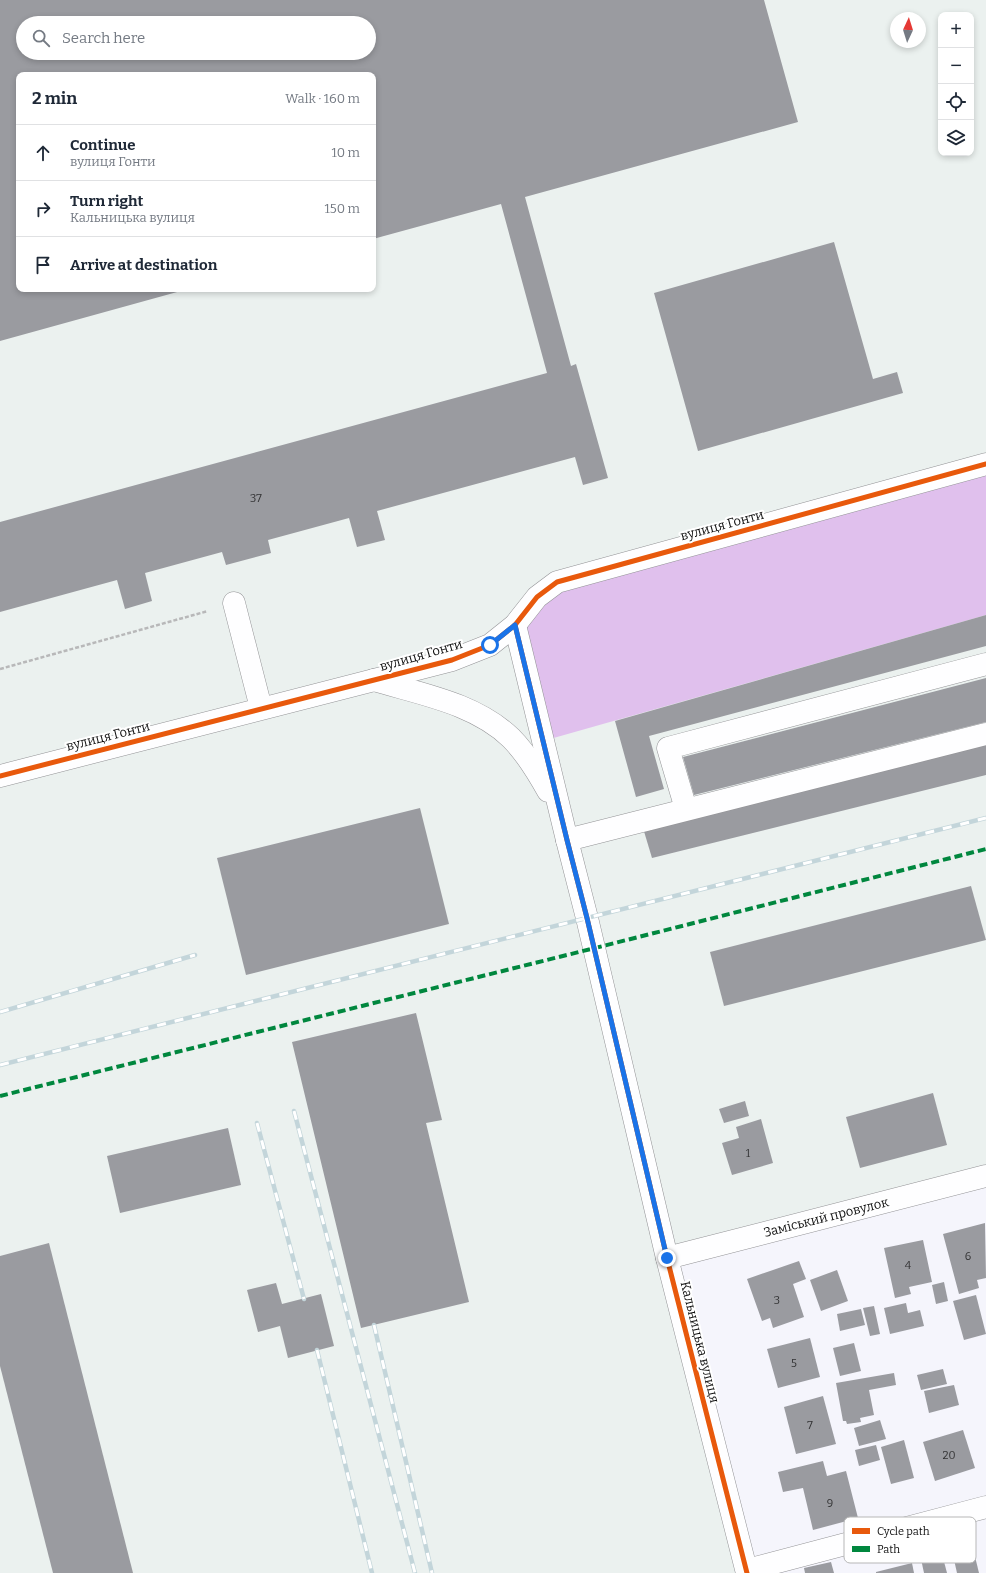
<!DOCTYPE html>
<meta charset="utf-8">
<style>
body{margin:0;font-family:Bitter,serif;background:#f6f6f7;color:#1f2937}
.controls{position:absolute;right:12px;top:12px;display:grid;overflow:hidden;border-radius:8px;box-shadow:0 2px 6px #0003}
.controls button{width:36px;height:36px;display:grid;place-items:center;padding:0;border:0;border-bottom:1px solid #e0e1e3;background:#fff;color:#1f2937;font:20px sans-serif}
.compass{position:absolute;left:890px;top:12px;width:36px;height:36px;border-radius:50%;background:#fff;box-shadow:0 2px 6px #0003;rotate:4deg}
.stop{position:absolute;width:12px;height:12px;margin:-9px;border:3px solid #1a73e8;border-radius:50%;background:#fff}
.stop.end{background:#1a73e8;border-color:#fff;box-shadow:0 1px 4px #0008}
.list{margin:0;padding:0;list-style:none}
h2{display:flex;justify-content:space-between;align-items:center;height:52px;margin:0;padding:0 16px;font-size:17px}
h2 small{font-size:13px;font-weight:400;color:#747a83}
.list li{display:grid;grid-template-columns:26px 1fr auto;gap:12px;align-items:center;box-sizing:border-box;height:56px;padding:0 16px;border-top:1px solid #e0e1e3}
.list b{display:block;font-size:15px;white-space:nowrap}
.list p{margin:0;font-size:13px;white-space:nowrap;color:#747a83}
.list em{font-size:13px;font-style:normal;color:#747a83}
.icon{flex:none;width:22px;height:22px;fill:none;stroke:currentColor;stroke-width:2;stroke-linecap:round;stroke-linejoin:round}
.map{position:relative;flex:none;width:986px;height:1573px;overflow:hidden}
.search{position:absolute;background:#fff;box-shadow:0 2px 6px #0003;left:16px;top:16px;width:360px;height:44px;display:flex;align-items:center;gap:10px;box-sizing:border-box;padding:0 14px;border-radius:22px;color:#747a83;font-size:15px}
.panel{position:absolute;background:#fff;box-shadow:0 2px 6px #0003;left:16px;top:72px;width:360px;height:220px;border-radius:8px}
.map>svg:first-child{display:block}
.industrial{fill:#ebf1ef;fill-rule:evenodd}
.forest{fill:#e0c0ed}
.building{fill:#9a9ba0;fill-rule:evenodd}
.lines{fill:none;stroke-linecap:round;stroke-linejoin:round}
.minor-casing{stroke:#939396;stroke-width:23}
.path{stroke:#b8b8b9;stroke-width:2.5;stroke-dasharray:4 2;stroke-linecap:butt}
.minor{stroke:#fefeff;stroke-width:22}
.rail-casing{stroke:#c3d5da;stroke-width:4.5}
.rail{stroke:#fff;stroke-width:3;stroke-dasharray:9;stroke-linecap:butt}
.quiet{stroke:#00873e;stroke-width:4;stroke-dasharray:8 4;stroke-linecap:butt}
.cycleway-casing{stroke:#fff;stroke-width:8}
.cycleway{stroke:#e8590c;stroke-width:5}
.route{stroke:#1a73e8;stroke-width:5}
.labels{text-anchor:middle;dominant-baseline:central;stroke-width:4;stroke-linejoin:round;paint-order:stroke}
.number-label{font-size:11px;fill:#323233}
.street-label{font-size:13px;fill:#0f0f0f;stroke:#fff}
.key{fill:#fff;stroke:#b7b7b7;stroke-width:1}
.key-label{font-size:11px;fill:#0f0f0f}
</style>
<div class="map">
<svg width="986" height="1573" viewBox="0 0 986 1573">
<rect width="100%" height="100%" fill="#f5f5fc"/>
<path class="industrial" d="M 0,0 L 986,0 L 986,1175 L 666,1257 L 746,1573 L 0,1573 ZM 941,15 L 971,15 L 971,153 L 941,153 ZM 896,18 L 920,18 L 920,42 L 896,42 ZM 23,23 L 369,23 L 369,53 L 23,53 ZM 19,75 L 373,75 L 373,289 L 19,289 Z"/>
<path class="forest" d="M 986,464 L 986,615 L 543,741 L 515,625 L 537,597 Z"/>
<g class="building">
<path d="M 0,0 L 764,0 L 798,122 L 525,197 L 571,366 L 576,364 L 608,478 L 583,485 L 575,457 L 377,511 L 385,540 L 357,547 L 349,518 L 268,540 L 271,553 L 226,565 L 222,552 L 145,573 L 152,601 L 125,609 L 117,580 L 0,612 L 0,522 L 547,373 L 501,204 L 373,239 L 373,75 L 19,75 L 19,289 L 188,289 L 0,341 ZM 23,23 L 369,23 L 369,53 L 23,53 Z"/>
<path d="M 834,242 L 873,379 L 897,372 L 903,393 L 698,451 L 654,293 Z"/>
<path d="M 986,615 L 986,646 L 649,736 L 664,789 L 636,797 L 615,721 Z"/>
<path d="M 986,678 L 986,722 L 694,795 L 683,757 Z"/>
<path d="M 986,742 L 986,775 L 652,858 L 643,828 Z"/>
<path d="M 420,808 L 449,924 L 246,975 L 217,858 Z"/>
<path d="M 971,886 L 986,940 L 724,1006 L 710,952 Z"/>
<path d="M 416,1013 L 442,1120 L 426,1123 L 469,1302 L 361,1328 L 292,1042 Z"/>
<path d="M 933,1093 L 947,1145 L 860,1168 L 846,1117 Z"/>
<path d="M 745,1101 L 749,1116 L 724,1123 L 719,1109 Z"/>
<path d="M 761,1119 L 773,1163 L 732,1175 L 722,1143 L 739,1138 L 736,1127 Z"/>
<path d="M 228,1128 L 241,1185 L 120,1213 L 107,1156 Z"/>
<path d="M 985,1223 L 986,1278 L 977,1280 L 979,1288 L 959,1294 L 943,1234 Z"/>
<path d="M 923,1240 L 932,1282 L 909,1287 L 911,1294 L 895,1298 L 884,1248 Z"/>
<path d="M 49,1243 L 132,1569 L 133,1573 L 53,1573 L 0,1366 L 0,1256 Z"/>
<path d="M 799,1261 L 806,1279 L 793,1284 L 804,1317 L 773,1328 L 770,1318 L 762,1321 L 747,1279 Z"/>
<path d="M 837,1270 L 848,1301 L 821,1311 L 810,1280 Z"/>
<path d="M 944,1282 L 948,1301 L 936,1304 L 932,1285 Z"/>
<path d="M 276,1283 L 282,1304 L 321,1294 L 334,1346 L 288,1358 L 280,1326 L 258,1332 L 247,1290 Z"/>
<path d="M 976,1295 L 986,1334 L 964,1340 L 953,1301 Z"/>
<path d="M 906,1303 L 908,1313 L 920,1310 L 924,1326 L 890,1334 L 884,1308 Z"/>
<path d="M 874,1306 L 880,1334 L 870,1336 L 863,1308 Z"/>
<path d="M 861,1309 L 865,1325 L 840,1331 L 837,1314 Z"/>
<path d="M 810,1338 L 820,1377 L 778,1388 L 767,1349 Z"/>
<path d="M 854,1343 L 861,1371 L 840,1376 L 833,1348 Z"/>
<path d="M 943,1369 L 947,1384 L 921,1390 L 917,1375 Z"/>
<path d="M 894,1373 L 896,1385 L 869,1390 L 874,1415 L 860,1418 L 861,1422 L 847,1424 L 846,1421 L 843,1421 L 836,1383 Z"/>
<path d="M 954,1385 L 959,1405 L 929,1413 L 924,1391 Z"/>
<path d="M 823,1396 L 836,1444 L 796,1454 L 784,1407 Z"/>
<path d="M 880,1420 L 886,1439 L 859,1446 L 854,1428 Z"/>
<path d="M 963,1430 L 975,1468 L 935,1481 L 923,1442 Z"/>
<path d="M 904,1440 L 914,1478 L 891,1484 L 881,1447 Z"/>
<path d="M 876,1445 L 880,1460 L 859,1466 L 855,1450 Z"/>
<path d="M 823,1461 L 827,1476 L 846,1471 L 858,1518 L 813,1530 L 803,1488 L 783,1492 L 778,1472 Z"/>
<path d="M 968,1528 L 979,1573 L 957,1573 L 948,1533 Z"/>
<path d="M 942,1554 L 947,1573 L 924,1573 L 921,1559 Z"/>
<path d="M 831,1562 L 834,1573 L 805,1573 L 804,1568 Z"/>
<path d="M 912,1563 L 914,1573 L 876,1573 L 876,1572 Z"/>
</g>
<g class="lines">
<g class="minor-casing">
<g id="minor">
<path d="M 234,603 L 261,708"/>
<path d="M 515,625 L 567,840 L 587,918 L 667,1258 L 747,1573"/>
<path d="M 374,680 C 420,694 475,703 511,738 C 526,753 538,773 548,791"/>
<path d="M 0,776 L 452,660 L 490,645 L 515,625 L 537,597 L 557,582 L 986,464"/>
<path d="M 686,809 L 668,748 L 986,664"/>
<path d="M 567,840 L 986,734"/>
<path d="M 667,1258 L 986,1176"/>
<path d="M 747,1570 L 986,1507"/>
</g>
</g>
<path class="path" d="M 0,669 L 208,611"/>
<use href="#minor" class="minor"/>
<g class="rail-casing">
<g id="rail">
<path d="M 0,1012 L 195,955"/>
<path d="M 0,1065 L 986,818"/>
<path d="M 294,1111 L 415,1573"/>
<path d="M 257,1123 L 304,1299"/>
<path d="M 374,1325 L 432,1573"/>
<path d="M 317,1350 L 372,1573"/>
</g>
</g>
<use href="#rail" class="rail"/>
<path class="quiet" d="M 0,1096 L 595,948 L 986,849"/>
<g class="cycleway-casing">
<g id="cycleway">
<path d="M 515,625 L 567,840 L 587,918 L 667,1258 L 747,1573"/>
<path d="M 0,776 L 452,660 L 490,645 L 515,625 L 537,597 L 557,582 L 986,464"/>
</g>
</g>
<use href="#cycleway" class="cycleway"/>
</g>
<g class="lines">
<path class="route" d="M 490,645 L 515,625 L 567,840 L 587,918 L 667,1258"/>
</g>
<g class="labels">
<g class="number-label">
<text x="256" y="498">37</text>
<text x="748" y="1153">1</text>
<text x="968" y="1256">6</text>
<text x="908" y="1265">4</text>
<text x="777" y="1300">3</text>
<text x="794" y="1363">5</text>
<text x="810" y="1425">7</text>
<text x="949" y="1455">20</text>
<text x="830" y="1503">9</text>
</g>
<g class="street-label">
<text transform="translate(722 525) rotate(-15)">вулиця Гонти</text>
<text transform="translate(421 655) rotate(-16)">вулиця Гонти</text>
<text transform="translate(108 736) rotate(-14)">вулиця Гонти</text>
<text transform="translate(826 1217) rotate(-14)">Заміський провулок</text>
<text transform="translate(700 1342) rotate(76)">Кальницька вулиця</text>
</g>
</g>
<rect x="844" y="1517" width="132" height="46" rx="6" class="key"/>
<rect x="852" y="1528" width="18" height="6" fill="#e8590c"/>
<rect x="852" y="1546" width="18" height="6" fill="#00873e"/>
<g class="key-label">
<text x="877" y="1535">Cycle path</text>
<text x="877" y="1553">Path</text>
</g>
</svg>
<div class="controls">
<button>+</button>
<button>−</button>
<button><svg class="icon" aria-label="locate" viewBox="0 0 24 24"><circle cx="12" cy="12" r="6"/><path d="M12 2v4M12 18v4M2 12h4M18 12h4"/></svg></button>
<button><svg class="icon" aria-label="layers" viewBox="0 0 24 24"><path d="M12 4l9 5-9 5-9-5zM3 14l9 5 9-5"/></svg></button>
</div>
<svg class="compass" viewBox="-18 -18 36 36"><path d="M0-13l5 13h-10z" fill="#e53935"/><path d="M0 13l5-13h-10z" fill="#747a83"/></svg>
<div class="stop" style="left:490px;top:645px"></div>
<div class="stop end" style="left:667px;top:1258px"></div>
<div class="search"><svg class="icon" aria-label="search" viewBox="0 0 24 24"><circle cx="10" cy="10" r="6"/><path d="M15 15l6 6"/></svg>Search here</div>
<section class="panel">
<h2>2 min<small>Walk · 160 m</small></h2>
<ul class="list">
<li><svg class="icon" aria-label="ahead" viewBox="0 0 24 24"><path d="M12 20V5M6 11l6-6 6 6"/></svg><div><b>Continue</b><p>вулиця Гонти</p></div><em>10 m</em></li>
<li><svg class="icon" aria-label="right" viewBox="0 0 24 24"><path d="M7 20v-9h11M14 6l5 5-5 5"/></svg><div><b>Turn right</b><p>Кальницька вулиця</p></div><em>150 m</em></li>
<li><svg class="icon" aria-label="arrive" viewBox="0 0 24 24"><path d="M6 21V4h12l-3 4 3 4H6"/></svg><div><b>Arrive at destination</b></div></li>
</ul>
</section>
</div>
